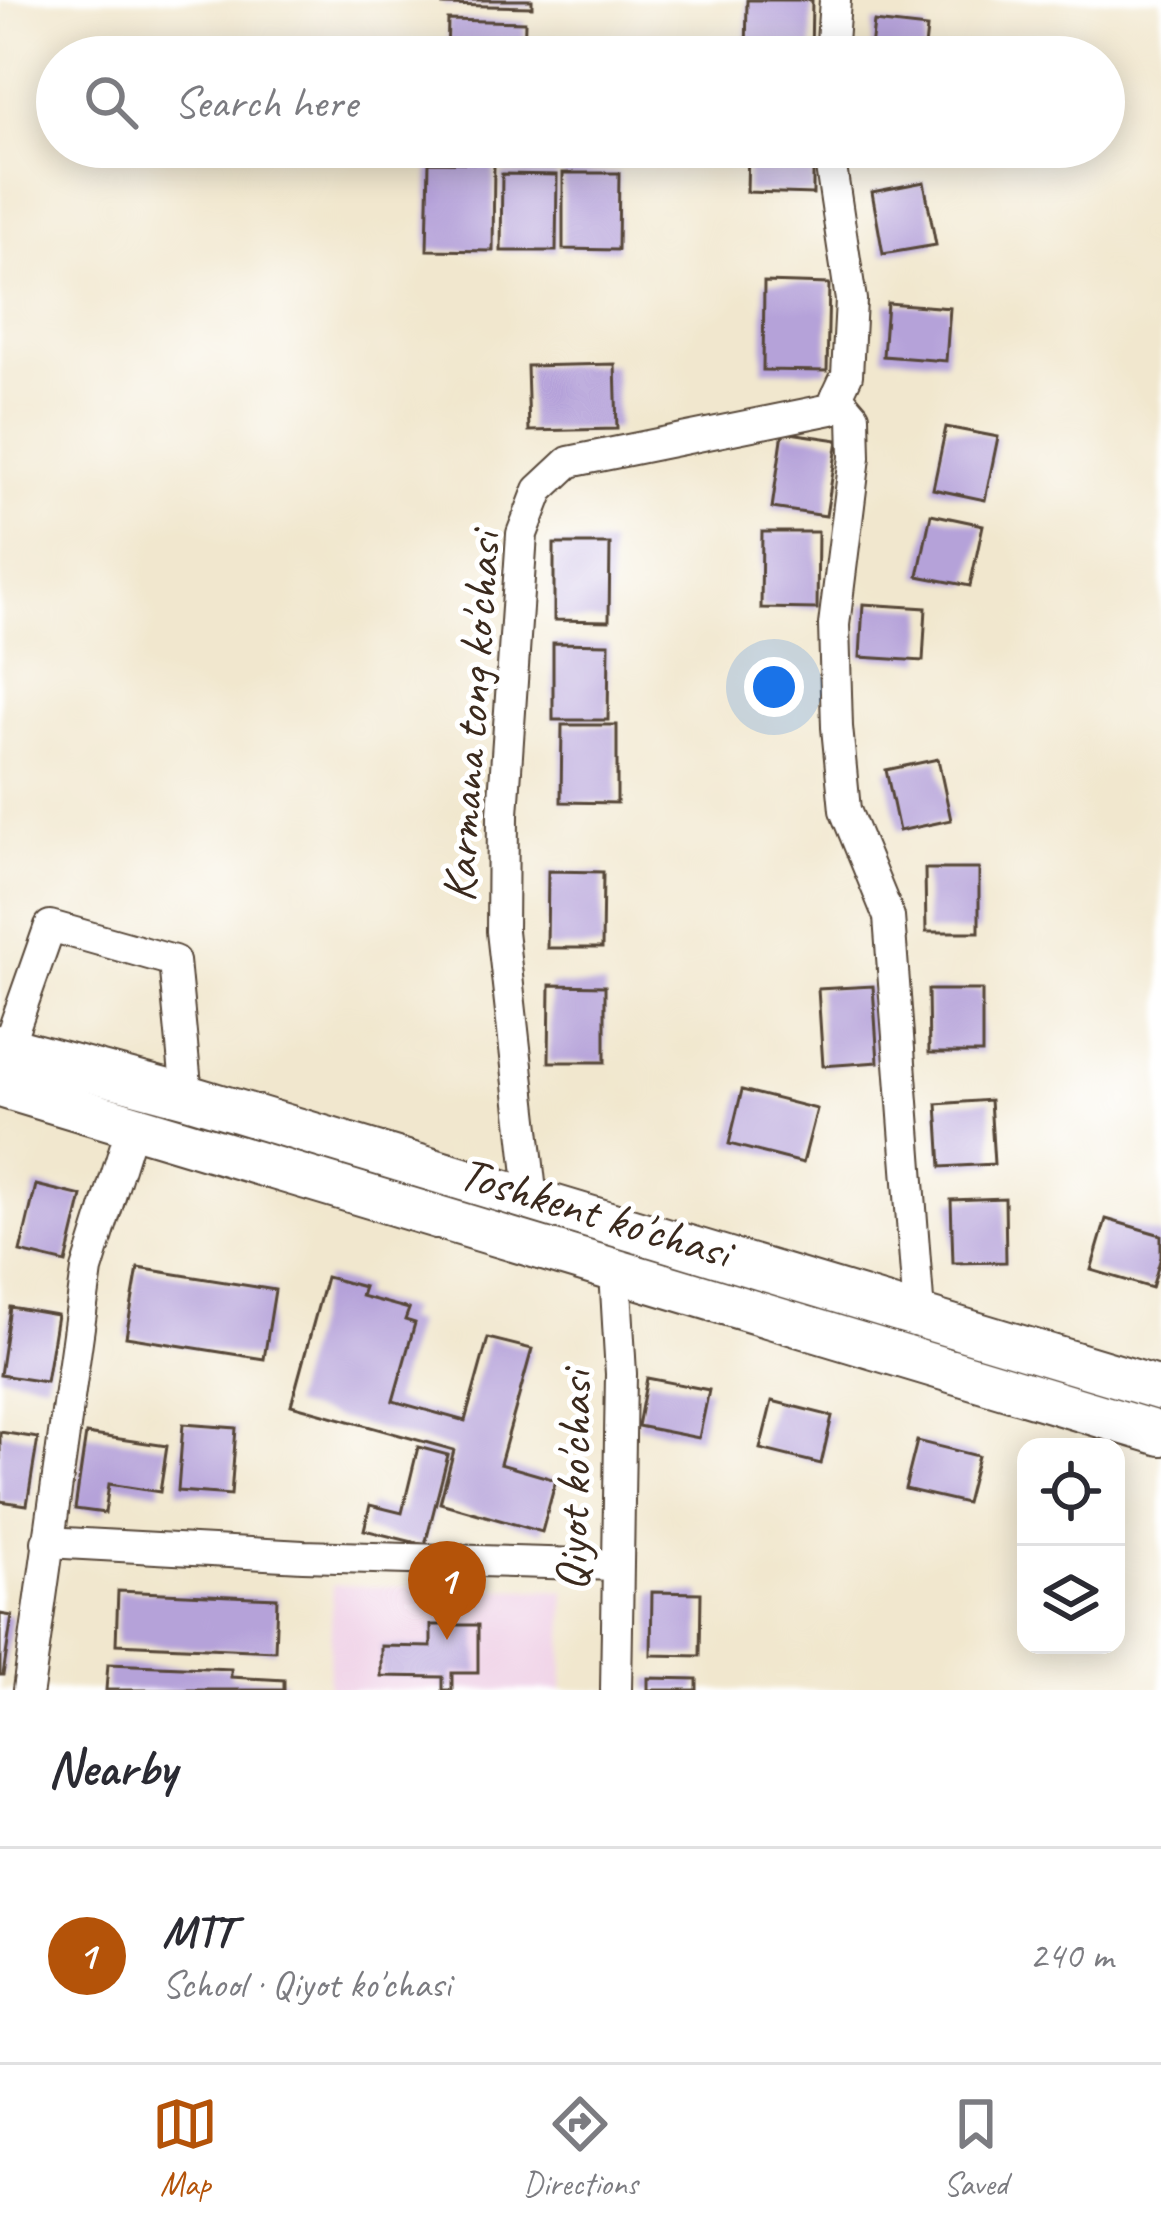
<!DOCTYPE html>
<meta charset="utf-8">
<style>
body{margin:0;font-family:Caveat,sans-serif;background:#f7f7f7;color:#2b2b33}
.controls{position:absolute;right:36px;bottom:36px;display:grid;overflow:hidden;border-radius:24px;box-shadow:0 6px 30px #0003}
.controls button{width:108px;height:108px;display:grid;place-items:center;padding:0;border:0;border-bottom:3px solid #e1e1e2;background:#fff;color:#2b2b33;font:60px sans-serif}
.you{position:absolute;left:774px;top:687px;width:42px;height:42px;margin:-30px;border:9px solid #fff;border-radius:50%;background:#1a73e8;box-shadow:0 0 0 18px #1a73e833}
.badge{display:grid;place-items:center;width:78px;height:78px;border-radius:50%;background:#b45309;color:#fff;font-size:39px;font-weight:700}
.pin{position:absolute;translate:-50% -99px;filter:drop-shadow(0 3px 6px #0008)}
.pin::after{content:'';position:absolute;top:63px;width:42px;height:36px;background:inherit;clip-path:polygon(0 0,100% 0,50% 100%)}
.list{margin:0;padding:0;list-style:none}
h2{display:flex;justify-content:space-between;align-items:center;height:156px;margin:0;padding:0 48px;font-size:51px}
h2 small{font-size:39px;font-weight:400;color:#7c7c81}
.list li{display:grid;grid-template-columns:78px 1fr auto;gap:36px;align-items:center;box-sizing:border-box;height:216px;padding:0 48px;border-top:3px solid #e1e1e2}
.list b{display:block;font-size:45px;white-space:nowrap}
.list p{margin:0;font-size:39px;white-space:nowrap;color:#7c7c81}
.list em{font-size:39px;font-style:normal;color:#7c7c81}
.icon{flex:none;width:66px;height:66px;fill:none;stroke:currentColor;stroke-width:2;stroke-linecap:round;stroke-linejoin:round}
.map{position:relative;flex:none;width:1161px;height:1690px;overflow:hidden}
.search{position:absolute;background:#fff;box-shadow:0 6px 30px #0003;left:36px;right:36px;top:36px;height:132px;display:flex;align-items:center;gap:30px;box-sizing:border-box;padding:0 42px;border-radius:66px;color:#7c7c81;font-size:45px}
.sheet{height:372px;background:#fff}
nav{display:flex;justify-content:space-around;align-items:center;box-sizing:border-box;height:168px;border-top:3px solid #e1e1e2;background:#fff;font-size:33px;color:#7c7c81}
nav a{display:grid;justify-items:center;gap:6px}
nav .on{color:#b45309}
.map>svg:first-child{display:block}
.built{fill:#efd0e6}
.building{fill:#b5a2d9}
.lines{fill:none;stroke-linecap:round;stroke-linejoin:round}
.minor-casing{stroke:#564638;stroke-width:34}
.highway-casing{stroke:#564638;stroke-width:46}
.minor{stroke:#fff;stroke-width:30}
.highway{stroke:#fff;stroke-width:42}
.labels{text-anchor:middle;dominant-baseline:central;stroke-width:10;stroke-linejoin:round;paint-order:stroke}
.street-label{font-size:48px;fill:#3b2a1e;stroke:#fff}
</style>
<div class="map">
<svg width="1161" height="1690" viewBox="0 0 1161 1690">
<rect width="100%" height="100%" fill="#fff"/>
<filter id="ink" filterUnits="userSpaceOnUse"><feTurbulence type="fractalNoise" baseFrequency=".00833" numOctaves="2"/><feDisplacementMap in="SourceGraphic" scale="24" xChannelSelector="R" yChannelSelector="G"/><feConvolveMatrix kernelMatrix="1 2 1 2 8 2 1 2 1" color-interpolation-filters="sRGB"/></filter>
<filter id="wash" filterUnits="userSpaceOnUse"><feTurbulence type="fractalNoise" baseFrequency=".004" numOctaves="4" result="noise"/><feDisplacementMap in="SourceGraphic" scale="48" xChannelSelector="R" yChannelSelector="G"/><feGaussianBlur stdDeviation="2.7" result="paint"/><feColorMatrix in="noise" values="0 0 0 0 0 0 0 0 0 0 0 0 0 0 0 0 0 1.4 0 .05"/><feComposite in="paint" operator="in"/></filter>
<g filter="url(#wash)">
<rect width="100%" height="100%" fill="#f1e7ce"/>
<path class="built" d="M 333,1585 L 565,1591 L 562,1690 L 328,1690 Z"/>
<g id="blocks">
<g class="building">
<path d="M 444,0 L 532,0 L 532,7 L 443,5 Z"/>
<path d="M 747,0 L 812,0 L 811,57 L 746,57 Z"/>
<path d="M 448,20 L 525,22 L 524,57 L 447,57 Z"/>
<path d="M 874,22 L 927,28 L 924,57 L 870,57 Z"/>
<path d="M 748,147 L 813,147 L 813,194 L 747,192 Z"/>
<path d="M 429,162 L 494,163 L 493,251 L 427,250 Z"/>
<path d="M 563,173 L 619,173 L 618,250 L 563,249 Z"/>
<path d="M 502,174 L 557,175 L 556,251 L 501,251 Z"/>
<path d="M 924,182 L 936,245 L 883,254 L 872,192 Z"/>
<path d="M 764,282 L 829,284 L 827,371 L 763,370 Z"/>
<path d="M 887,303 L 950,308 L 946,361 L 883,356 Z"/>
<path d="M 615,364 L 617,429 L 529,431 L 527,366 Z"/>
<path d="M 946,427 L 998,437 L 985,500 L 933,489 Z"/>
<path d="M 783,432 L 838,440 L 826,516 L 772,508 Z"/>
<path d="M 931,514 L 983,525 L 970,586 L 918,576 Z"/>
<path d="M 762,532 L 818,532 L 817,609 L 761,608 Z"/>
<path d="M 554,544 L 610,544 L 609,621 L 554,620 Z"/>
<path d="M 863,604 L 926,608 L 923,661 L 860,657 Z"/>
<path d="M 553,643 L 609,644 L 608,720 L 553,720 Z"/>
<path d="M 562,725 L 617,725 L 617,803 L 561,802 Z"/>
<path d="M 938,759 L 951,820 L 899,831 L 886,770 Z"/>
<path d="M 925,869 L 979,869 L 979,932 L 926,932 Z"/>
<path d="M 548,871 L 603,872 L 602,948 L 547,948 Z"/>
<path d="M 550,985 L 605,986 L 605,1062 L 549,1062 Z"/>
<path d="M 873,986 L 878,1062 L 823,1066 L 818,989 Z"/>
<path d="M 928,990 L 982,990 L 982,1053 L 929,1053 Z"/>
<path d="M 742,1090 L 817,1109 L 803,1163 L 729,1144 Z"/>
<path d="M 990,1100 L 994,1164 L 941,1167 L 937,1104 Z"/>
<path d="M 36,1185 L 82,1196 L 66,1263 L 20,1252 Z"/>
<path d="M 1005,1198 L 1006,1262 L 953,1263 L 951,1200 Z"/>
<path d="M 1106,1219 L 1161,1235 L 1161,1257 L 1152,1288 L 1091,1270 Z"/>
<path d="M 138,1268 L 275,1290 L 264,1359 L 126,1337 Z"/>
<path d="M 326,1277 L 364,1287 L 361,1296 L 409,1309 L 405,1320 L 415,1323 L 393,1401 L 465,1421 L 488,1338 L 532,1349 L 500,1464 L 556,1480 L 542,1532 L 440,1503 L 454,1450 L 291,1405 Z"/>
<path d="M 10,1307 L 57,1315 L 46,1382 L 0,1375 Z"/>
<path d="M 647,1378 L 709,1390 L 699,1438 L 638,1426 Z"/>
<path d="M 772,1401 L 832,1416 L 821,1464 L 760,1449 Z"/>
<path d="M 183,1424 L 236,1428 L 231,1495 L 178,1491 Z"/>
<path d="M 0,1432 L 38,1438 L 27,1505 L 0,1501 Z"/>
<path d="M 86,1434 L 167,1446 L 160,1492 L 109,1484 L 105,1513 L 75,1509 Z"/>
<path d="M 917,1441 L 978,1456 L 966,1503 L 905,1489 Z"/>
<path d="M 418,1447 L 448,1455 L 425,1545 L 364,1530 L 370,1505 L 402,1513 Z"/>
<path d="M 118,1591 L 277,1598 L 275,1651 L 116,1644 Z"/>
<path d="M 652,1592 L 701,1593 L 700,1656 L 651,1655 Z"/>
<path d="M 0,1614 L 12,1616 L 3,1675 L 0,1675 Z"/>
<path d="M 431,1625 L 478,1625 L 478,1673 L 452,1673 L 452,1690 L 443,1690 L 443,1677 L 381,1676 L 381,1646 L 431,1647 Z"/>
<path d="M 108,1664 L 231,1669 L 231,1677 L 284,1680 L 284,1690 L 106,1690 Z"/>
<path d="M 648,1678 L 697,1679 L 697,1690 L 648,1690 Z"/>
</g>
</g>
</g>
<g filter="url(#ink)">
<use href="#blocks" fill-opacity="0" stroke="#564638" stroke-width="3"/>
<g class="lines">
<g class="minor-casing">
<g id="minor">
<path d="M 831,57 L 835,0"/>
<path d="M 837,396 L 854,416 L 855,457 L 834,625 L 837,727 L 845,810 L 889,917 L 919,1314"/>
<path d="M 7,1048 L 50,926 L 174,961 L 187,1096"/>
<path d="M 532,1201 L 502,931 L 503,814 L 522,534 L 539,490 L 569,462 L 831,409 L 847,375 L 851,300 L 828,147"/>
<path d="M 615,1272 L 621,1374 L 616,1690"/>
<path d="M 47,1542 L 303,1556 L 617,1565"/>
<path d="M 28,1690 L 87,1270 L 132,1126"/>
</g>
</g>
<g class="highway-casing">
<g id="highway">
<path d="M 0,1046 L 187,1096 L 1161,1389"/>
<path d="M 0,1086 L 1161,1434"/>
</g>
</g>
<use href="#minor" class="minor"/>
<use href="#highway" class="highway"/>
</g>
</g>
<g class="labels">
<g class="street-label">
<text transform="translate(471 717) rotate(-86)">Karmana tong ko'chasi</text>
<text transform="translate(595 1212) rotate(17)">Toshkent ko'chasi</text>
<text transform="translate(573 1481) rotate(-89)">Qiyot ko'chasi</text>
</g>
</g>
</svg>
<div class="controls">
<button><svg class="icon" aria-label="locate" viewBox="0 0 24 24"><circle cx="12" cy="12" r="6"/><path d="M12 2v4M12 18v4M2 12h4M18 12h4"/></svg></button>
<button><svg class="icon" aria-label="layers" viewBox="0 0 24 24"><path d="M12 4l9 5-9 5-9-5zM3 14l9 5 9-5"/></svg></button>
</div>
<div class="you"></div>
<div class="pin badge" style="left:447px;top:1640px">1</div>
<div class="search"><svg class="icon" aria-label="search" viewBox="0 0 24 24"><circle cx="10" cy="10" r="6"/><path d="M15 15l6 6"/></svg>Search here</div>
</div>
<section class="sheet">
<h2>Nearby<small></small></h2>
<ul class="list">
<li><span class="badge">1</span><div><b>MTT</b><p>School · Qiyot ko'chasi</p></div><em>240 m</em></li>
</ul>
</section>
<nav>
<a class="on"><svg class="icon" aria-label="map" viewBox="0 0 24 24"><path d="M3 6l6-2 6 2 6-2v14l-6 2-6-2-6 2zM9 4v14M15 6v14"/></svg>Map</a>
<a><svg class="icon" aria-label="directions" viewBox="0 0 24 24"><path d="M12 3l9 9-9 9-9-9zM9 14v-3h6M13 9l2 2-2 2"/></svg>Directions</a>
<a><svg class="icon" aria-label="saved" viewBox="0 0 24 24"><path d="M7 4h10v16l-5-4-5 4z"/></svg>Saved</a>
</nav>
